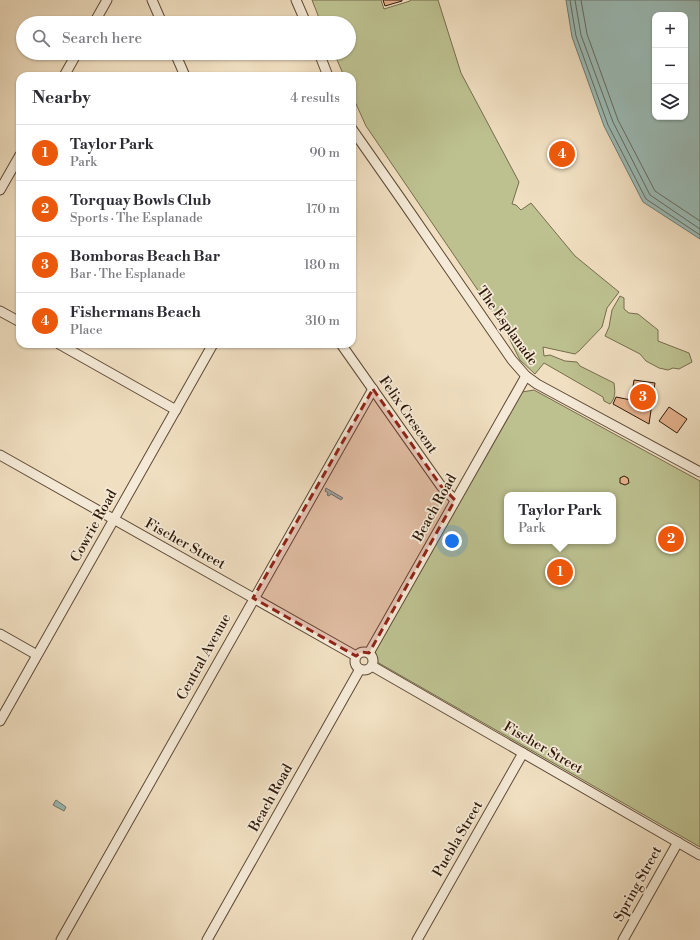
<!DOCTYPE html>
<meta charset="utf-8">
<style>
body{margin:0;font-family:"Libre Bodoni",serif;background:#f2f2f3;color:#2b2b33}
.controls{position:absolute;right:12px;top:12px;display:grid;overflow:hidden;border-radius:8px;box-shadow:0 1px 3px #0004}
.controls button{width:36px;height:36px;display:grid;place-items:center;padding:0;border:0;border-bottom:1px solid #e1e1e2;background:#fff;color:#2b2b33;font:20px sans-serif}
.you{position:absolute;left:452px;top:541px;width:14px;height:14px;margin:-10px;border:3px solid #fff;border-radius:50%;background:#1a73e8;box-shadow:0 0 0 6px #1a73e833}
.badge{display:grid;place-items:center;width:26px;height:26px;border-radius:50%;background:#ea580c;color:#fff;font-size:13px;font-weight:700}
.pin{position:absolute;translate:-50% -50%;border:2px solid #fff;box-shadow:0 1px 4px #0006}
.popup{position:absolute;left:504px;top:492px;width:112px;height:52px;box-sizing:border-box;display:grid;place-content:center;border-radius:8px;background:#fff;filter:drop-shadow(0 1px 3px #0005);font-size:13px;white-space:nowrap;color:#7c7c81}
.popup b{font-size:15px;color:#2b2b33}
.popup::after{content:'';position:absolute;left:50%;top:100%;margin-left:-8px;border:8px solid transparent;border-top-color:#fff}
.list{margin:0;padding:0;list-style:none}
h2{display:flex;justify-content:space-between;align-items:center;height:52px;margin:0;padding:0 16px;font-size:17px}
h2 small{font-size:13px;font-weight:400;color:#7c7c81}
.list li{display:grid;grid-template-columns:26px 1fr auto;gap:12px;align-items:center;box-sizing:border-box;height:56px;padding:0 16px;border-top:1px solid #e1e1e2}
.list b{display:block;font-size:15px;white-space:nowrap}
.list p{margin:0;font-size:13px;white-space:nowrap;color:#7c7c81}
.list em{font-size:13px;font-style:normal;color:#7c7c81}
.icon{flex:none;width:22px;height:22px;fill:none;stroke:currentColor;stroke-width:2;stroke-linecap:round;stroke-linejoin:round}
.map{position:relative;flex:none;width:700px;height:940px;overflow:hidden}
.search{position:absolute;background:#fff;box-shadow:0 1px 3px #0004;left:16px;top:16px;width:340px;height:44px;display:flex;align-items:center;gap:10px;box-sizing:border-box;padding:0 14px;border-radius:22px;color:#7c7c81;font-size:15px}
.panel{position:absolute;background:#fff;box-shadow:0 1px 3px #0004;left:16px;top:72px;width:340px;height:276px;border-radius:12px}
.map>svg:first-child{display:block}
.green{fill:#bdc190;stroke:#766c4c;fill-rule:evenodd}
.water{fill:#9bbcb8;stroke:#6f7a72;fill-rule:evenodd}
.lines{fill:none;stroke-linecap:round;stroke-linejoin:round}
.shore{stroke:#646a60;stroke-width:1}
.building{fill:#e6b18c;stroke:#2e1808}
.minor-casing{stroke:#5e4a36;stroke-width:11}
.minor{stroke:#f5ead7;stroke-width:9}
.marked{fill:#8f2418;fill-opacity:0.2;stroke:#8f2418;stroke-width:3;stroke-dasharray:8 5;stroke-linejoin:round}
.labels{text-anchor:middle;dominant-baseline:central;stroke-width:3.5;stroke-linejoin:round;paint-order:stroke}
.street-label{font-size:14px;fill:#2e1808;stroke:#f5ead7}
</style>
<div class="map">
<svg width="700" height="940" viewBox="0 0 700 940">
<rect width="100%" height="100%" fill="#f0dfc1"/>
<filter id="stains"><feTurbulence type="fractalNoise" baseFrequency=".005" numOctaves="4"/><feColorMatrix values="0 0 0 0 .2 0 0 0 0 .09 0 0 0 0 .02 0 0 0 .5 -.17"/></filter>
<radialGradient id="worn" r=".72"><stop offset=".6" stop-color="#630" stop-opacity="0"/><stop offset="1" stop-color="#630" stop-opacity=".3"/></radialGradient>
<g class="green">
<path d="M 312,0 L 381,0 L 384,9 L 410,1 L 410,0 L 438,0 L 461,73 L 519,182 L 512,204 L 516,205 L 521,210 L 531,203 L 575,256 L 619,292 L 607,308 L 602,327 L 579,351 L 575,354 L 543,347 L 544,356 L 550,355 L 565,361 L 577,362 L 580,366 L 614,383 C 615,391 616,398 610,404 L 604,401 L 603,397 L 544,363 L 535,374 L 520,360 L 505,330 L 366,126 L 352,95 L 352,76 L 344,76 L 334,53 L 349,53 L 349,23 L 321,23 Z"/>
<path d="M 620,296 L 624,298 L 624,309 L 629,313 L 638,314 L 658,330 L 658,341 L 689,353 L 692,362 L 679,369 L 673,368 L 668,370 L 659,368 L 646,361 L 640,354 L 605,336 L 609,327 L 612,310 Z"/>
<path d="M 534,390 L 700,481 L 700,847 L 377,662 L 375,650 L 522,392 ZM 507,495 L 613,495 L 613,541 L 507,541 Z"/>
</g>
<g class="water">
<path d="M 566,0 L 700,0 L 700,239 L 643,202 L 604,126 L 572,37 ZM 655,15 L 685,15 L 685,117 L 655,117 Z"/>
<path d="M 326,488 L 343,498 L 341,500 L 331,494 L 329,496 L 327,495 L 328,493 L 325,491 Z"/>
<path d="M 56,800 L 66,807 L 64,811 L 53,805 Z"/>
</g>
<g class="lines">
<g class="shore">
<path d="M 570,0 L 576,36 L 608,125 L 646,199 L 700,235"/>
<path d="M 575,0 L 581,35 L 613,122 L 650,195 L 700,229"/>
<path d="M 581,0 L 587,34 L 618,120 L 655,191 L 700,221"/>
</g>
</g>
<g class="building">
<path d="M 383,0 L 402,0 L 402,1 L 385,6 Z"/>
<path d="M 634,380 L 655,383 L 649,424 L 613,404 L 616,397 L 631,400 Z"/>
<path d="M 669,407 L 687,419 L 677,433 L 659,421 Z"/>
<path d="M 624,476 L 628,478 L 629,483 L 625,485 L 620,483 L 620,478 Z"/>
</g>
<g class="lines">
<g class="minor-casing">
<g id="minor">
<path d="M 152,0 L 162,23"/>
<path d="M 296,0 L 306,23"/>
<path d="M 94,23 L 107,0"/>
<path d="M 175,53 L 185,76"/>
<path d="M 319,53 L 328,76"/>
<path d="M 64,76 L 77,53"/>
<path d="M 352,129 L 401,199 L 512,360 L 526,376 L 537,384 L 700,472"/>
<path d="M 0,190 L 20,155"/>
<path d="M 0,311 L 20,322"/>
<path d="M 59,344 L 176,410"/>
<path d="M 341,344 L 441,486 L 455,500"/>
<path d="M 0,455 L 356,656"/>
<path d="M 0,634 L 37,655"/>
<circle cx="364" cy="661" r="9"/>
<path d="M 369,653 L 526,376"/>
<path d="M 372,666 L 700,855"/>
<path d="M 0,721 L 213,344"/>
<path d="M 61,940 L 373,389"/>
<path d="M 207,940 L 360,669"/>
<path d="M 417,940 L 523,753"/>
<path d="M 623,940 L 678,842"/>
</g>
</g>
<use href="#minor" class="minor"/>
</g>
<path class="marked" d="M 373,389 L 441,486 L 455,500 L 369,653 L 362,652 L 356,656 L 253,598 Z"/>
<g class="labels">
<g class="street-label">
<text transform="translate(507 326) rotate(54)">The Esplanade</text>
<text transform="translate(408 415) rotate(55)">Felix Crescent</text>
<text transform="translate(435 508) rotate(-61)">Beach Road</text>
<text transform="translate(94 526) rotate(-61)">Cowrie Road</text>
<text transform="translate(185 544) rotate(29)">Fischer Street</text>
<text transform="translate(204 657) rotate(-61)">Central Avenue</text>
<text transform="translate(543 748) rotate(30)">Fischer Street</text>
<text transform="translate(271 798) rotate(-61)">Beach Road</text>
<text transform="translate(458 839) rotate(-60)">Puebla Street</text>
<text transform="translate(638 884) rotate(-61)">Spring Street</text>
</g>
</g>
<rect width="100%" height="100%" filter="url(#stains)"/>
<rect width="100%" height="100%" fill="url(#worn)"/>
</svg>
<div class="controls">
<button>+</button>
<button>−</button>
<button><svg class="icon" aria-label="layers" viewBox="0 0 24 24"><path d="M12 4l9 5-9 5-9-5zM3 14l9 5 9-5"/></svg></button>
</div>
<div class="you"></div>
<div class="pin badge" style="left:560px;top:572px">1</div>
<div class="popup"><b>Taylor Park</b>Park</div>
<div class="pin badge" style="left:671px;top:539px">2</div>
<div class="pin badge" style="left:643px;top:397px">3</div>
<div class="pin badge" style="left:562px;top:154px">4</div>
<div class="search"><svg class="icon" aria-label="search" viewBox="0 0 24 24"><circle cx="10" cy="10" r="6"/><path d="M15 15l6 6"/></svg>Search here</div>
<section class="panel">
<h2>Nearby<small>4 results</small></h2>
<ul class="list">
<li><span class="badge">1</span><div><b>Taylor Park</b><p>Park</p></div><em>90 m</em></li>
<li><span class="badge">2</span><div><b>Torquay Bowls Club</b><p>Sports · The Esplanade</p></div><em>170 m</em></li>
<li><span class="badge">3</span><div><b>Bomboras Beach Bar</b><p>Bar · The Esplanade</p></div><em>180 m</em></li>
<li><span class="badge">4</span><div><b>Fishermans Beach</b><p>Place</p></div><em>310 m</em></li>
</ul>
</section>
</div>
